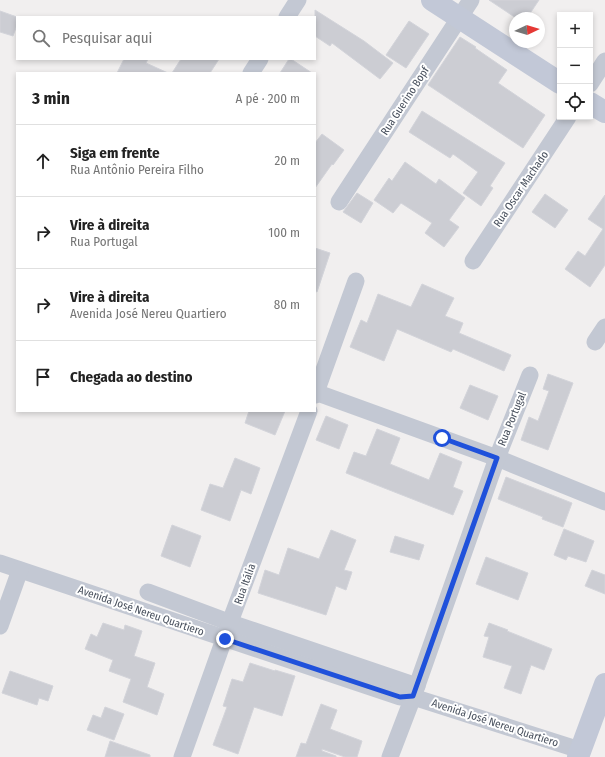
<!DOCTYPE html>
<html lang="pt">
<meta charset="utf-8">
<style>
body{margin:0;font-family:"Fira Sans Condensed",sans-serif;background:#f6f6f6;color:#222}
.controls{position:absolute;right:12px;top:12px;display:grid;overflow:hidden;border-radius:0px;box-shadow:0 2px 6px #0003}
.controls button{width:36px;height:36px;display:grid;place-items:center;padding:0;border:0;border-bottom:1px solid #e0e0e0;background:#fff;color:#222;font:20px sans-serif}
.compass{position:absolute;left:509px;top:12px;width:36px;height:36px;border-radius:50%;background:#fff;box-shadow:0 2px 6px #0003;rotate:86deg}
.stop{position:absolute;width:12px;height:12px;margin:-9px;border:3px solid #1f51db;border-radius:50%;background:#fff}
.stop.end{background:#1f51db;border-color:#fff;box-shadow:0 1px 4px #0008}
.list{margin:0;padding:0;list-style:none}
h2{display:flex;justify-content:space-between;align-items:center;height:52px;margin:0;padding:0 16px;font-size:17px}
h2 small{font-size:13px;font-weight:400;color:#767676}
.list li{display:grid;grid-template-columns:26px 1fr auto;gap:12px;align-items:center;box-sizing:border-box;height:72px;padding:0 16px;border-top:1px solid #e0e0e0}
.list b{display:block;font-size:15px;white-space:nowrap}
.list p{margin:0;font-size:13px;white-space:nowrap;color:#767676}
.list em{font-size:13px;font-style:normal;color:#767676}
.icon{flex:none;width:22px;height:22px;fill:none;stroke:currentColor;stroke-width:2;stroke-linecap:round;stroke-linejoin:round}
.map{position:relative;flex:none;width:605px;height:757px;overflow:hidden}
.search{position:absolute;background:#fff;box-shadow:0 2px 6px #0003;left:16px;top:16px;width:300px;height:44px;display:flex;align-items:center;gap:10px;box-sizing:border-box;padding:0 14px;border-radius:0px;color:#767676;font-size:15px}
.panel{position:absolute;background:#fff;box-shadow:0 2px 6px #0003;left:16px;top:72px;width:300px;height:340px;border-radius:0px}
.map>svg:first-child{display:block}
.building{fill:#cccdd3;stroke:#d3d4da}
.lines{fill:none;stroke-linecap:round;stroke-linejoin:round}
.street{stroke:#c3c8d3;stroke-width:17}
.secondary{stroke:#c2c8d7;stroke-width:22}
.route{stroke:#1f51db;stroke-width:5}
.labels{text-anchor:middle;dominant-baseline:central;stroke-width:4;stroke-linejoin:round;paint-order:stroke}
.street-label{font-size:11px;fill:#474f5c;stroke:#fff}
</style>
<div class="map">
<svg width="605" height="757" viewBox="0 0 605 757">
<rect width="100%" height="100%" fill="#f1efef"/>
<g class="building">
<path d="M 489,0 L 539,0 L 527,18 L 516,18 Z"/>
<path d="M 315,10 L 364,41 L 393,63 L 380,79 L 332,43 L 330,46 L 315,36 Z"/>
<path d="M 0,11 L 17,17 L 17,25 L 13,36 L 0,32 Z"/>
<path d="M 409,21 L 429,34 L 406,68 L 386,55 Z"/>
<path d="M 460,37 L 476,47 L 475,48 L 507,70 L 498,83 L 545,115 L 523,148 L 428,85 Z"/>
<path d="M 124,59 L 148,59 L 146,63 L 168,73 L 117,73 Z"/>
<path d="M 181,59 L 219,59 L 210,73 L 172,73 Z"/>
<path d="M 289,59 L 291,59 L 312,73 L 280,73 Z"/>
<path d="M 422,111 L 505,163 L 490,186 L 493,188 L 481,206 L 463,193 L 478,172 L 453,154 L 450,158 L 409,132 Z"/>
<path d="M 322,134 L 344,150 L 333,165 L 332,164 L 315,188 L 315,143 Z"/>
<path d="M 405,162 L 436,184 L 439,179 L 465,198 L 449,220 L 459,227 L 444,247 L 425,233 L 432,223 L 401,203 L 393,213 L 374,200 L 389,178 L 392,181 Z"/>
<path d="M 357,193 L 373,203 L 361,223 L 343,212 Z"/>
<path d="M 545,194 L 568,210 L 555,228 L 532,212 Z"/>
<path d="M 605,195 L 605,265 L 590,287 L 565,269 L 578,251 L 585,256 L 603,229 L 588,219 Z"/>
<path d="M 315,248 L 330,253 L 317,292 L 315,291 Z"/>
<path d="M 422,284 L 454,298 L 445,316 L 463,323 L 459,333 L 511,355 L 504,371 L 453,349 L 451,352 L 397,329 L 384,361 L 350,347 L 361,320 L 367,323 L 378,294 L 411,307 Z"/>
<path d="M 548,374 L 573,383 L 548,450 L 521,440 L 529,417 L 538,421 L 549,391 L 543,389 Z"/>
<path d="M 470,385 L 498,396 L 488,420 L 460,408 Z"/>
<path d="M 249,411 L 285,411 L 275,435 L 245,423 Z"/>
<path d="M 326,416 L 348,425 L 339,449 L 316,440 Z"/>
<path d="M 377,429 L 400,438 L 390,464 L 429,480 L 440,453 L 462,462 L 453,487 L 463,491 L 453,515 L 346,473 L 354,452 L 366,456 Z"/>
<path d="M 235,458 L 260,468 L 251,494 L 241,490 L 230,521 L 201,510 L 210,484 L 223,488 Z"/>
<path d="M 506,477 L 572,503 L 563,527 L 542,519 L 543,517 L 498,499 Z"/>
<path d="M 172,525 L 201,536 L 190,567 L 161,556 Z"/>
<path d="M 564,529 L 594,541 L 586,562 L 568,556 L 566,560 L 554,555 Z"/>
<path d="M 331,530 L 356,540 L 344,570 L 352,572 L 346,590 L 336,586 L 326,615 L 258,593 L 265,570 L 279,575 L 288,548 L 319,559 Z"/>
<path d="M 395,536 L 424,545 L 419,560 L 390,552 Z"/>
<path d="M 486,557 L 528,573 L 518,600 L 476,584 Z"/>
<path d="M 592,570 L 605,575 L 605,594 L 585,586 Z"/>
<path d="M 103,623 L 124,630 L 125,625 L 142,631 L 134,656 L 155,663 L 147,687 L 164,694 L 157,715 L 123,702 L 131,679 L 109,671 L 113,660 L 85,649 L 91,634 L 97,637 Z"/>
<path d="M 489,623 L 508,630 L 507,631 L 552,649 L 544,670 L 531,665 L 521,694 L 504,688 L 512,666 L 483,657 L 489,637 L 484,636 Z"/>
<path d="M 250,663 L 275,671 L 275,670 L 295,676 L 282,716 L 254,707 L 238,754 L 213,745 L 227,707 L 223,706 L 232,679 L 243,682 Z"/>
<path d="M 10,671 L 53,686 L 48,701 L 39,698 L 37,705 L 2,693 Z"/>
<path d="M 321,704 L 337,710 L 330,729 L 362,741 L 357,757 L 345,757 L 322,749 L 322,751 L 336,756 L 336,757 L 296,757 L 301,743 L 306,744 Z"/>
<path d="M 105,707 L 124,714 L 114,740 L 87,730 L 93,715 L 101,718 Z"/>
<path d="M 110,741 L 150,755 L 150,757 L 105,757 Z"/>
</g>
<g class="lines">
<g class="street">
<path d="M 287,17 L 298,0"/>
<path d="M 251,73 L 260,59"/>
<path d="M 590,84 L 605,61"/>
<path d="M 339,202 L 471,0"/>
<path d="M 473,261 L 568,117"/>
<path d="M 595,342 L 605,327"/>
<path d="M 315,392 L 497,458 L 605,502"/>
<path d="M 315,395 L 356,281"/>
<path d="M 0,563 L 400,697 L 413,697 L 580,750"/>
<path d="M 148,592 L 231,623 L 417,686"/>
<path d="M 0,626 L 20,570"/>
<path d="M 182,757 L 233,614 L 309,411"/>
<path d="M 390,757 L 413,697 L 497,458 L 530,375"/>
</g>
<g class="secondary">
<path d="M 432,0 L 560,83"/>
<path d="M 590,103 L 605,112"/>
<path d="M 578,757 L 605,684"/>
</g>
</g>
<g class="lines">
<path class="route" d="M 225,639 L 400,697 L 413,696 L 497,458 L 442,438"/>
</g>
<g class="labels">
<g class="street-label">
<text transform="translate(405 101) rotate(-57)">Rua Guerino Bopf</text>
<text transform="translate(521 189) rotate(-56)">Rua Oscar Machado</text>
<text transform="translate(512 419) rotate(-68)">Rua Portugal</text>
<text transform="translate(245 584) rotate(-70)">Rua Itália</text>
<text transform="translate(141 611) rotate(19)">Avenida José Nereu Quartiero</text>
<text transform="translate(495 723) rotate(18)">Avenida José Nereu Quartiero</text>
</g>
</g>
</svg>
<div class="controls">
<button>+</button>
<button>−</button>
<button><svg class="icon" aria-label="locate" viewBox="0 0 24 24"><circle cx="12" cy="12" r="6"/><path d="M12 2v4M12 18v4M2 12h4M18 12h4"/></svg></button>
</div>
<svg class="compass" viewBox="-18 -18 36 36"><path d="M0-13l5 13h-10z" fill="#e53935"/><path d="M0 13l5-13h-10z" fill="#767676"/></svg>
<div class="stop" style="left:442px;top:438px"></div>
<div class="stop end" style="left:225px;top:639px"></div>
<div class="search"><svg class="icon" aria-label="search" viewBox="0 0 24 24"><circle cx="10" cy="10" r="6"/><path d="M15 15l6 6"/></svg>Pesquisar aqui</div>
<section class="panel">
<h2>3 min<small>A pé · 200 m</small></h2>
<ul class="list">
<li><svg class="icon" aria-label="ahead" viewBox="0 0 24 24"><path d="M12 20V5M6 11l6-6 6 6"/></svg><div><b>Siga em frente</b><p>Rua Antônio Pereira Filho</p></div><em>20 m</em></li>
<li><svg class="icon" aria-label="right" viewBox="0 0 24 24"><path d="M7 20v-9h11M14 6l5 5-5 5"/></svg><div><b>Vire à direita</b><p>Rua Portugal</p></div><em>100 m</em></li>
<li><svg class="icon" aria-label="right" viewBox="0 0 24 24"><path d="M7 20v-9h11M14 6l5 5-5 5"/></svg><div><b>Vire à direita</b><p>Avenida José Nereu Quartiero</p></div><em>80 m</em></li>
<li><svg class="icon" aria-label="arrive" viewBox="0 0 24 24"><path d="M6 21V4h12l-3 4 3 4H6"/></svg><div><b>Chegada ao destino</b></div></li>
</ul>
</section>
</div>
